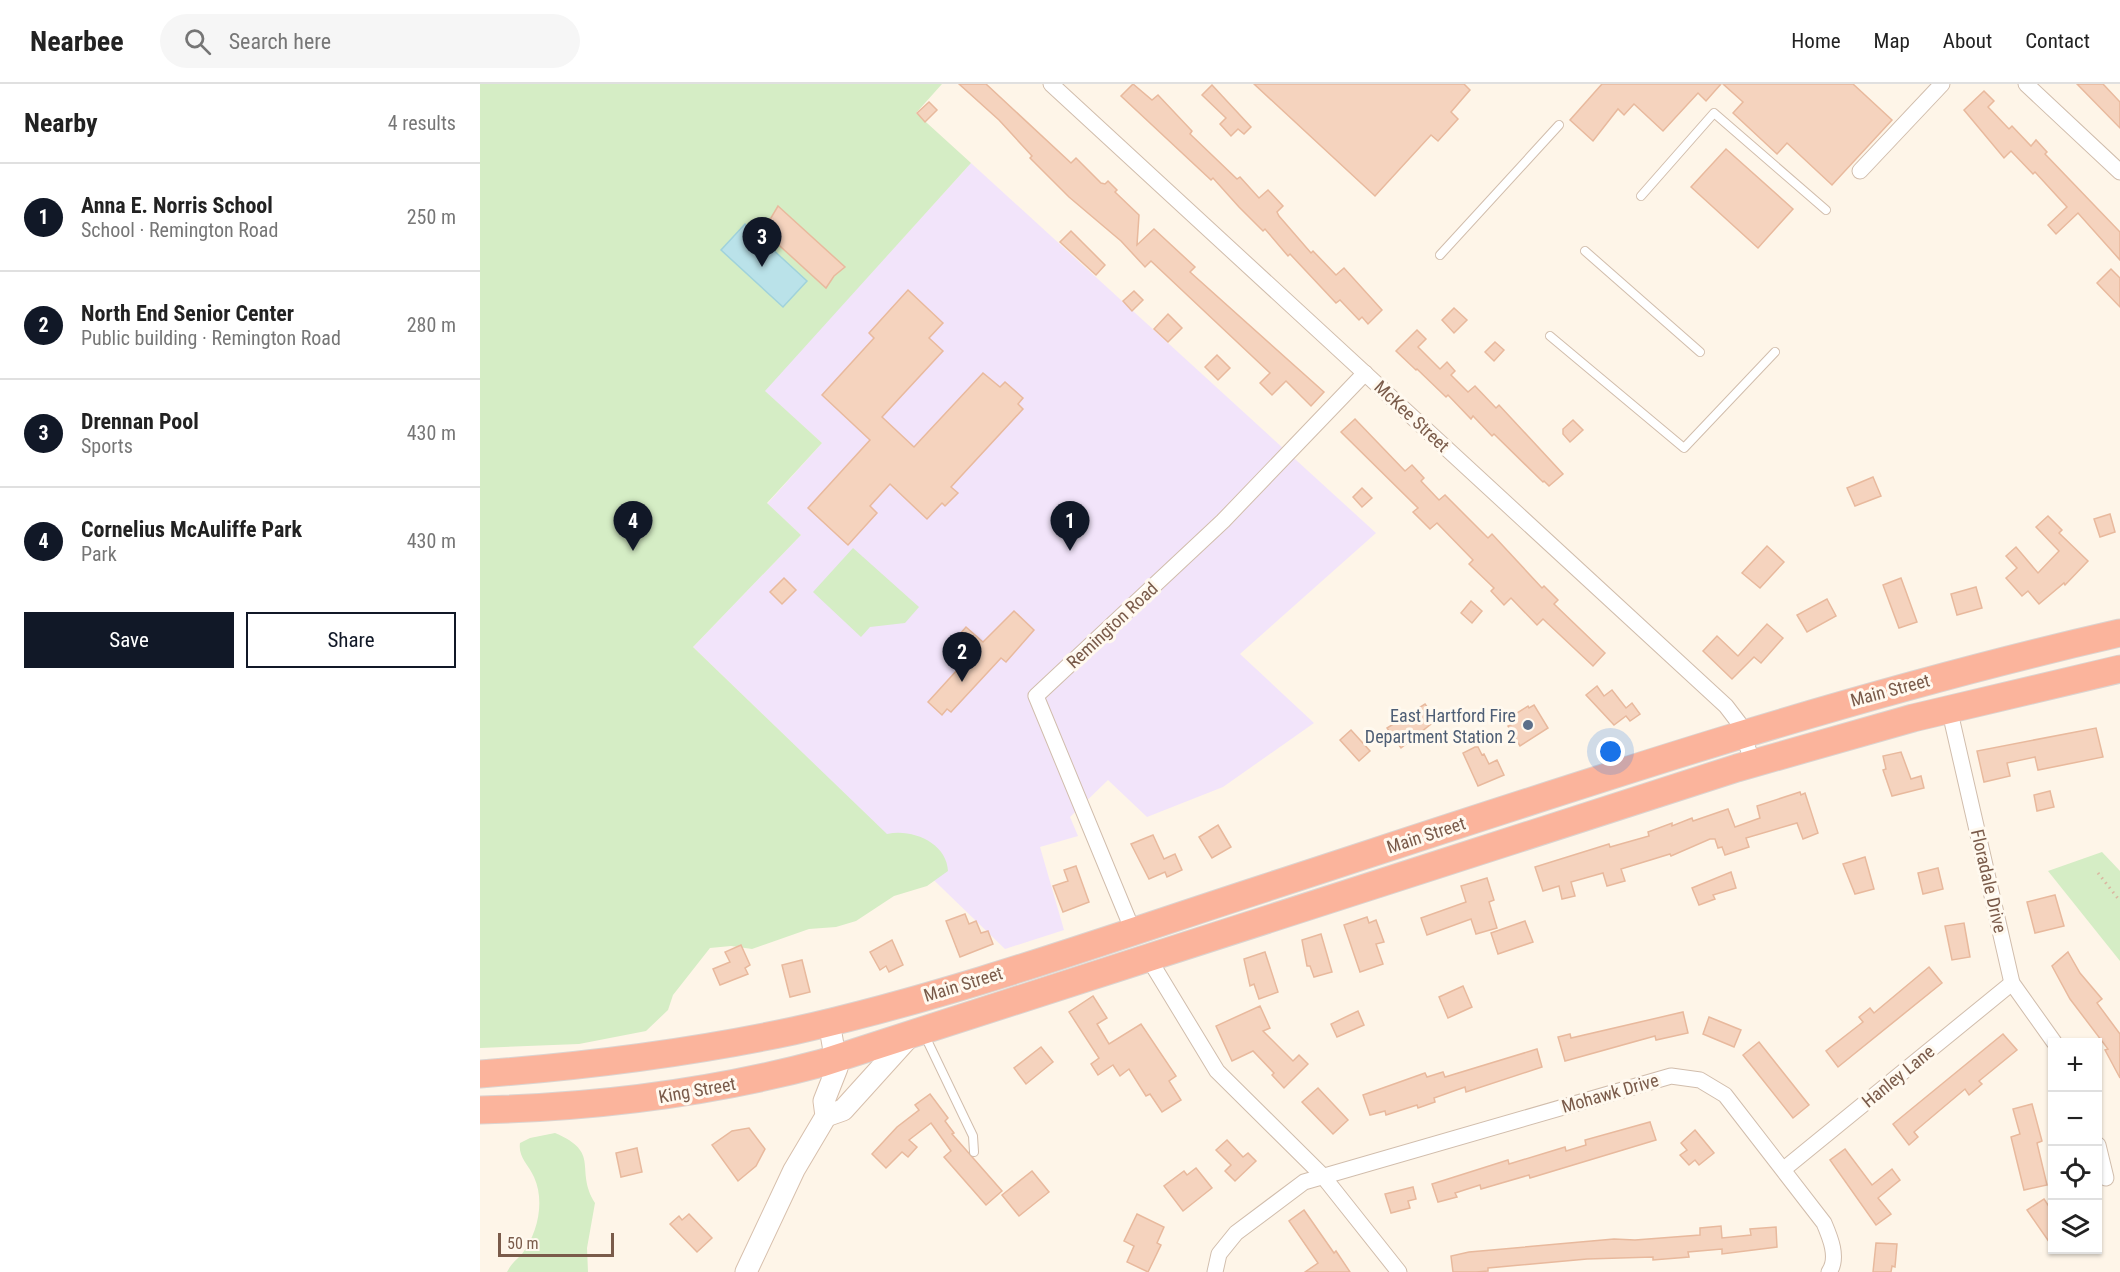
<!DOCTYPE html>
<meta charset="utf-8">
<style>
body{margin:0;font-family:"Roboto Condensed",sans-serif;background:#f6f6f6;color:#222}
.controls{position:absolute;right:18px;bottom:18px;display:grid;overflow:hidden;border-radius:0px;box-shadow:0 2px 4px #0004}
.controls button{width:54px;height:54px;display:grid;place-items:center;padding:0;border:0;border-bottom:2px solid #e0e0e0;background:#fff;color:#222;font:30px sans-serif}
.scale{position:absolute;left:18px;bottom:15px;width:116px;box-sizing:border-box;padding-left:6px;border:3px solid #7a5b4a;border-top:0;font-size:16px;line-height:21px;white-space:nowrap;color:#7a5b4a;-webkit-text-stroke:4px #fff9ef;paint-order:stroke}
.you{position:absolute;left:1131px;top:668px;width:21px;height:21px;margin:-15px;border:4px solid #fff;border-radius:50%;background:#1a73e8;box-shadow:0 0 0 9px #1a73e833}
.badge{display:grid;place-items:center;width:39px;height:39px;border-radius:50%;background:#111827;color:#fff;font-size:20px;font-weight:700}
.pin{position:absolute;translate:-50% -50px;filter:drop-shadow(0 2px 3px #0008)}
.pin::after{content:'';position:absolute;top:32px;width:21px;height:18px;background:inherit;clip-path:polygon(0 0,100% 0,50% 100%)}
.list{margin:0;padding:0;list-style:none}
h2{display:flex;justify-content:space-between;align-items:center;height:78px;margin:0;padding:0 24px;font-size:26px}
h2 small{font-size:20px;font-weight:400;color:#767676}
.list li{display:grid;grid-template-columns:39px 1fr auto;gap:18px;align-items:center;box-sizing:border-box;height:108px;padding:0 24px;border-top:2px solid #e0e0e0}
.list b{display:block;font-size:22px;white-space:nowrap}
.list p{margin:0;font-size:20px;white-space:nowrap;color:#767676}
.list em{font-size:20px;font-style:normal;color:#767676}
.actions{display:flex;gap:12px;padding:18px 24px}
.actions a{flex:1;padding:14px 0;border:2px solid #111827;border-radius:0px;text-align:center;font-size:21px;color:#111827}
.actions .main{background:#111827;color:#fff}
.icon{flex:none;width:33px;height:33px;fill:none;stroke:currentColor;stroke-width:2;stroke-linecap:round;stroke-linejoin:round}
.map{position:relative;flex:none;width:1640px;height:1188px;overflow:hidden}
header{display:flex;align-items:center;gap:36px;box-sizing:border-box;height:84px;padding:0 30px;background:#fff;border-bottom:2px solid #e0e0e0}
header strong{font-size:28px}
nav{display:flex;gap:33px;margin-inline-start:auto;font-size:21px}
.search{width:420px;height:54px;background:#f6f6f6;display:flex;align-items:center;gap:15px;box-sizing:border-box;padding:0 21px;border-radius:33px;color:#767676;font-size:22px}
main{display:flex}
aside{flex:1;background:#fff}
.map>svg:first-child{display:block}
.education{fill:#f2e4fa}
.green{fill:#d5edc5}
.water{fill:#bae2e9;stroke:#a0d2db;stroke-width:1.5}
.building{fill:#f5d3be;stroke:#e8b99d;stroke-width:1.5}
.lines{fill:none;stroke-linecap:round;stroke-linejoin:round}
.lane-casing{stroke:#d1bdac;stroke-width:10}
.street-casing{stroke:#d1bdac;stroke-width:17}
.secondary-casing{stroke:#d7bfac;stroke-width:23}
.highway-casing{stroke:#dcd4d0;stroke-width:29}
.path{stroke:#dab6a0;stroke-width:3;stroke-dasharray:1.5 4.5;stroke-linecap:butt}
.lane{stroke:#fff;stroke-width:8}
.street{stroke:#fff;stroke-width:15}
.secondary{stroke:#fff;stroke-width:21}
.highway{stroke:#fbb49c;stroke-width:27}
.service-dot{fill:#5c6f8a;stroke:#fff9ef;stroke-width:2}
.labels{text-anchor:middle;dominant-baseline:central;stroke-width:6;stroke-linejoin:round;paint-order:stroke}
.street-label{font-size:18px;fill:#7a5b4a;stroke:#fff9ef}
.service-label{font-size:18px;fill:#4e5e75;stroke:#fff9ef;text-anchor:end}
</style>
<header>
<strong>Nearbee</strong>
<div class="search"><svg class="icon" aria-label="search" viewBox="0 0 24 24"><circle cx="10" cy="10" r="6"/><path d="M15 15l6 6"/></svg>Search here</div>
<nav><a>Home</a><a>Map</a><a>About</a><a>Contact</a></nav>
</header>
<main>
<aside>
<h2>Nearby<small>4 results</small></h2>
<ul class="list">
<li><span class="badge">1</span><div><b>Anna E. Norris School</b><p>School · Remington Road</p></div><em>250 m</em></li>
<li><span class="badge">2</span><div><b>North End Senior Center</b><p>Public building · Remington Road</p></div><em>280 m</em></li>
<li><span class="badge">3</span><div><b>Drennan Pool</b><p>Sports</p></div><em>430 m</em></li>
<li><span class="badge">4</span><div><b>Cornelius McAuliffe Park</b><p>Park</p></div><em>430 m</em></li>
</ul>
<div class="actions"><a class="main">Save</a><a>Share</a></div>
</aside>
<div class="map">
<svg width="1640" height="1188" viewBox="0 0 1640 1188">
<rect width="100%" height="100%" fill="#fef5e8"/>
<path class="education" d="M 491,79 L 896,449 L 760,570 L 834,639 L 743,703 L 667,733 L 628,696 L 590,733 L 598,752 L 560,763 L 584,846 L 525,865 L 213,563 L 321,451 L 287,420 L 342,359 L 284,307 Z"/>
<g class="green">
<path d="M 0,0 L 462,0 L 436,29 L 491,79 L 285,307 L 342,359 L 287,419 L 321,451 L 213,563 L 407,750 C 432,744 467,759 468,787 L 447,802 L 414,812 L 376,837 L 356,843 L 329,845 L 272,865 L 251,862 L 230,864 L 193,911 L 188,926 L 166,947 L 99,960 L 0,964 Z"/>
<path d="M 373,464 L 439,523 L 425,539 L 390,543 L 381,553 L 333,508 Z"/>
<path d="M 1622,768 L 1640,787 L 1640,877 L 1568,787 Z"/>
<path d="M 75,1049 C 122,1069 94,1085 115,1119 L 107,1164 L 108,1188 L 27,1188 C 31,1180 36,1176 42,1170 C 58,1149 65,1117 54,1093 C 48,1080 38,1073 40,1059 L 50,1054 Z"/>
</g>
<path class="water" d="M 265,140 L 327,197 L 303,223 L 241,166 Z"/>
<g class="building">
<path d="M 479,0 L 506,0 L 591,79 L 596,74 L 621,99 L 625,100 L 628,97 L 637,106 L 635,108 L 659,131 L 657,161 L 674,145 L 715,183 L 710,188 L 844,308 L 831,322 L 806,297 L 792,311 L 780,299 L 790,289 L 671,177 L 665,183 L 641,157 L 589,113 L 550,74 L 552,72 L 519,36 Z"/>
<path d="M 653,0 L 672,16 L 678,11 L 712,47 L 710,50 L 757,95 L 760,93 L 779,114 L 788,106 L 803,122 L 797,128 L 799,132 L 831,169 L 833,167 L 856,191 L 864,184 L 902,226 L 888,240 L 882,233 L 879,236 L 860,216 L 856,219 L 810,170 L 808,172 L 785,145 L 783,147 L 759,123 L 733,94 L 731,96 L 641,12 Z"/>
<path d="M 774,0 L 984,0 L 990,6 L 971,28 L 978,35 L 958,57 L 951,51 L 895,112 Z"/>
<path d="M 1122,0 L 1241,0 L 1226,17 L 1218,9 L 1183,47 L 1154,20 L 1144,31 L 1138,25 L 1113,57 L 1090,36 Z"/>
<path d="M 1243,0 L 1373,0 L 1412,36 L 1352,101 L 1307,59 L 1297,70 L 1253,29 L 1263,18 Z"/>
<path d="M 1597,0 L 1623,0 L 1640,18 L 1640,44 Z"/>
<path d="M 732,1 L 771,43 L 764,50 L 758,45 L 751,52 L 740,40 L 746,34 L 722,11 Z"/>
<path d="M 1504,7 L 1514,17 L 1508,23 L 1529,45 L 1532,42 L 1551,62 L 1556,56 L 1567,68 L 1565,70 L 1640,148 L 1640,176 L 1598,129 L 1576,150 L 1568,141 L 1587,123 L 1555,88 L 1553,90 L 1531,67 L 1524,74 L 1484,26 Z"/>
<path d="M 449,18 L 457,26 L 445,38 L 437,29 Z"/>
<path d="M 1246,65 L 1313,125 L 1278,164 L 1211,103 Z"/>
<path d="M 298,122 L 365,183 L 354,192 L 346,204 L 279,143 L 291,134 Z"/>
<path d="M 591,147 L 625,181 L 616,191 L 580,158 Z"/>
<path d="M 1631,185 L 1640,194 L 1640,223 L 1617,199 Z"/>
<path d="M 428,206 L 463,239 L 449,254 L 463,267 L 402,333 L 434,363 L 503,289 L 520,303 L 525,298 L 543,314 L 538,320 L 543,325 L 471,403 L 478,409 L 465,422 L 462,419 L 447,435 L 410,400 L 390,422 L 397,429 L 368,461 L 328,424 L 390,356 L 342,311 L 394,254 L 389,249 Z"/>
<path d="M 654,207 L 663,216 L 652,227 L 643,217 Z"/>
<path d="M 974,224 L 987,236 L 974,249 L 962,236 Z"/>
<path d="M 688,230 L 702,244 L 688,258 L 674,245 Z"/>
<path d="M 937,246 L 946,255 L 938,263 L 960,285 L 967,278 L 975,287 L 971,291 L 988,308 L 995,302 L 1016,324 L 1019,321 L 1083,390 L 1069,402 L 1064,397 L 1063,398 L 1014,350 L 1012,352 L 993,332 L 991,335 L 968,311 L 966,313 L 937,285 L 936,286 L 916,267 Z"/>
<path d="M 1015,258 L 1024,266 L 1014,277 L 1005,268 Z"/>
<path d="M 737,271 L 750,284 L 738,296 L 725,283 Z"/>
<path d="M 875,335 L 925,387 L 932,381 L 944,394 L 941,397 L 959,416 L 965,411 L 1008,454 L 1012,450 L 1062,504 L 1064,502 L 1078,516 L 1074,520 L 1125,569 L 1113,582 L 1063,535 L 1057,541 L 1031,514 L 1024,521 L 1011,507 L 1014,504 L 989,480 L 993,476 L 957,439 L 950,445 L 933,428 L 938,424 L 861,348 Z"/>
<path d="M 1093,336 L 1103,346 L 1090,358 L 1083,350 L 1083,345 Z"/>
<path d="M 1393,393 L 1401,412 L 1375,422 L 1367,404 Z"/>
<path d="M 882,404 L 892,414 L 882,423 L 873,413 Z"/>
<path d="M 1630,430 L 1635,448 L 1620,453 L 1614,435 Z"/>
<path d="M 1568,432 L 1582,446 L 1579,449 L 1608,477 L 1585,501 L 1584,499 L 1559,520 L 1548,507 L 1542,512 L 1526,494 L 1537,484 L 1526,472 L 1536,463 L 1558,489 L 1579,467 L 1556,443 Z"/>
<path d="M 1287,462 L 1304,478 L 1280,504 L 1262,489 Z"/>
<path d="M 304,494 L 316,506 L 302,520 L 290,508 Z"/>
<path d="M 1421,494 L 1437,538 L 1419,544 L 1403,501 Z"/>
<path d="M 1496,503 L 1502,524 L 1477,531 L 1471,510 Z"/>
<path d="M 1347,515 L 1356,532 L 1327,548 L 1317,531 Z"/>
<path d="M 991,517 L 1002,527 L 992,539 L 981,529 Z"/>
<path d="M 534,527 L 554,546 L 526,578 L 521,574 L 471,628 L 467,625 L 462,631 L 448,618 L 488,574 L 472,559 L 486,543 L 503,558 Z"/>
<path d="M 1287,540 L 1303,554 L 1281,579 L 1274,573 L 1252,595 L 1223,567 L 1237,552 L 1258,572 Z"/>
<path d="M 1117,602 L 1124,612 L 1132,606 L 1146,624 L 1152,619 L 1160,630 L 1150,637 L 1146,632 L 1134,641 L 1106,611 Z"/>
<path d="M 945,620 L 956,636 L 921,664 L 907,644 Z"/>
<path d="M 1054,621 L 1068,644 L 1040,662 L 1028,642 L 1033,640 L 1029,634 L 1048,622 L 1049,624 Z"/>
<path d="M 1616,644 L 1623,673 L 1558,686 L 1555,673 L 1527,679 L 1530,692 L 1504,698 L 1497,667 Z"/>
<path d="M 871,646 L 890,667 L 879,677 L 860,656 Z"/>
<path d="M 995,663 L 998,663 L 1002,671 L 1004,670 L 1009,680 L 1017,676 L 1024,691 L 998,702 L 983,669 Z"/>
<path d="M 1421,668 L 1431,695 L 1441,692 L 1444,704 L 1412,712 L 1403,686 L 1406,685 L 1403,672 Z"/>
<path d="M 1570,707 L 1574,723 L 1557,727 L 1554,711 Z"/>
<path d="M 1320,708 L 1321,711 L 1325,709 L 1338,749 L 1323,755 L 1317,739 L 1266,754 L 1269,763 L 1245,771 L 1242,763 L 1238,764 L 1235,755 L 1230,755 L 1191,772 L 1190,770 L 1141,785 L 1145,797 L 1127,802 L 1123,789 L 1091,798 L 1095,812 L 1082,815 L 1079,802 L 1063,807 L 1055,783 L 1129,760 L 1130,763 L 1169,752 L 1168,748 L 1192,739 L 1192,742 L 1212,734 L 1213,737 L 1248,725 L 1255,743 L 1280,734 L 1277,722 Z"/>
<path d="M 738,741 L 751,763 L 732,774 L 719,753 Z"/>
<path d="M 673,751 L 684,775 L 695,770 L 702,786 L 687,793 L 685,788 L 669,795 L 651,760 Z"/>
<path d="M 1385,773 L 1394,805 L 1375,810 L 1363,780 Z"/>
<path d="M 596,782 L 609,818 L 583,828 L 573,802 L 588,797 L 584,786 Z"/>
<path d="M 1458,784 L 1463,805 L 1443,810 L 1438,789 Z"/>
<path d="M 1251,788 L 1256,804 L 1233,811 L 1235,815 L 1219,821 L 1212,804 Z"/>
<path d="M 1007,794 L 1014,816 L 1009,818 L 1017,844 L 996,850 L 991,835 L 947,851 L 941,834 L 986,818 L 981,802 Z"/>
<path d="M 1575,811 L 1584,842 L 1555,849 L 1547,818 Z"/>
<path d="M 485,830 L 489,840 L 496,837 L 501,849 L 508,847 L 513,860 L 480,873 L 466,837 Z"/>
<path d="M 887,833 L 889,839 L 896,836 L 904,858 L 896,860 L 903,880 L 880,888 L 864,841 Z"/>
<path d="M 1045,837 L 1053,858 L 1018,870 L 1011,849 Z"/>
<path d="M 1484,839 L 1490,873 L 1472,876 L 1465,842 Z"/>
<path d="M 841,850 L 852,888 L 834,893 L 830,882 L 827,882 L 822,856 Z"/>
<path d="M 412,856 L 423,881 L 409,888 L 406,882 L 400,886 L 390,868 Z"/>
<path d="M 261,861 L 270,881 L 265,884 L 268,890 L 240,901 L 233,885 L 250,878 L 245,868 Z"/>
<path d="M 785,868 L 798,908 L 779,915 L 774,900 L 770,902 L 764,875 Z"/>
<path d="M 1588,868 L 1600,889 L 1622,915 L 1617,919 L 1640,950 L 1640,994 L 1625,966 L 1628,965 L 1590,915 L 1572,882 Z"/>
<path d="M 322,876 L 330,908 L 310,913 L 302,881 Z"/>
<path d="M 1449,883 L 1462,899 L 1358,983 L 1346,967 L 1383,938 L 1379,933 L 1390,924 L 1394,929 Z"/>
<path d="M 983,902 L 992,923 L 968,934 L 959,913 Z"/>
<path d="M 613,912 L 627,934 L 617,940 L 629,960 L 661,940 L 696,992 L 689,997 L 701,1016 L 682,1028 L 670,1010 L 666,1012 L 649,985 L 640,992 L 633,981 L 618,991 L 611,980 L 619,974 L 589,928 Z"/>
<path d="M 780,922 L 790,944 L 783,947 L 813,977 L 819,971 L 828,980 L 804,1004 L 792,991 L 794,989 L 773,967 L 752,977 L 736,942 Z"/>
<path d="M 878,927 L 884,941 L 857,953 L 851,940 Z"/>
<path d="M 1203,928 L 1208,949 L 1176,956 L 1175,952 L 1085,977 L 1078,953 L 1090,950 L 1091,954 Z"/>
<path d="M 1229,933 L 1261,946 L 1254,963 L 1223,950 Z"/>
<path d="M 1523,950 L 1537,966 L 1499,997 L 1502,1000 L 1489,1011 L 1485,1005 L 1434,1048 L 1438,1053 L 1429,1061 L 1413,1040 Z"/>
<path d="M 1279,958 L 1329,1021 L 1313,1034 L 1263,971 Z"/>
<path d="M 561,963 L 573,978 L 546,1000 L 534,984 Z"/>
<path d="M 1057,965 L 1062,983 L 986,1008 L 985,1003 L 954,1014 L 955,1018 L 938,1024 L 937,1021 L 906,1031 L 905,1027 L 890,1031 L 883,1011 L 945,989 L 947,993 L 963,988 L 965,993 Z"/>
<path d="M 838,1004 L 868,1036 L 853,1050 L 822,1018 Z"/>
<path d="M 450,1010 L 468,1034 L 465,1037 L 474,1049 L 472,1050 L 522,1107 L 506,1121 L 464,1073 L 471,1067 L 451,1039 L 429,1056 L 437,1063 L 428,1073 L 422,1068 L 406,1084 L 392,1070 L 417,1043 L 439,1026 L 435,1021 Z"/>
<path d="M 1552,1020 L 1562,1057 L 1557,1059 L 1567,1101 L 1544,1106 L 1531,1053 L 1540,1050 L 1533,1025 Z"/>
<path d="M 1170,1038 L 1176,1056 L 1050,1094 L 1049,1091 L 1001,1105 L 1000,1101 L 975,1109 L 977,1113 L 958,1118 L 952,1100 L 1028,1076 L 1029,1080 L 1085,1063 L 1086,1067 L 1106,1061 L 1105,1056 Z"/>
<path d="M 269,1044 L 285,1065 L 276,1082 L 258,1097 L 232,1061 L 252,1047 Z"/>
<path d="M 1215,1046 L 1234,1069 L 1219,1081 L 1215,1076 L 1209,1081 L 1200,1071 L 1207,1066 L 1201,1059 Z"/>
<path d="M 747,1056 L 763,1073 L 768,1069 L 776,1077 L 755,1097 L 745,1087 L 751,1081 L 736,1066 Z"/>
<path d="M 157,1064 L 162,1088 L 141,1093 L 136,1069 Z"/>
<path d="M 1365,1065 L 1392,1101 L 1412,1085 L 1420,1096 L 1398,1114 L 1411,1130 L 1396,1141 L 1350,1076 Z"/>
<path d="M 716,1084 L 732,1104 L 703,1127 L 684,1102 L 704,1087 L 707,1091 Z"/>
<path d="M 552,1087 L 569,1108 L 539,1132 L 522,1111 Z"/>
<path d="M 933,1103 L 936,1115 L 928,1117 L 930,1124 L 911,1129 L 905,1110 Z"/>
<path d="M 1564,1115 L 1572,1127 L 1572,1162 L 1547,1126 Z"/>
<path d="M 824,1126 L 854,1169 L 856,1167 L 870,1188 L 825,1188 L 838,1179 L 809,1137 Z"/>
<path d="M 209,1130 L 232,1154 L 217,1168 L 190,1140 L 199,1132 L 202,1136 Z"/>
<path d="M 657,1130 L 684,1143 L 677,1159 L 681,1161 L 668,1188 L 647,1178 L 654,1162 L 644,1157 Z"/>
<path d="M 1241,1142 L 1242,1154 L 1271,1151 L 1270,1145 L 1296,1143 L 1297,1163 L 1242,1170 L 1242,1165 L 1208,1168 L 1209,1173 L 1173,1176 L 1173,1173 L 1107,1175 L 1008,1184 L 1008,1187 L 996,1188 L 973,1188 L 971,1172 L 989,1168 L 1134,1155 L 1155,1156 L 1220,1151 L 1220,1144 Z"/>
<path d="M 1396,1159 L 1417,1160 L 1415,1183 L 1412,1182 L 1411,1188 L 1393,1188 Z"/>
</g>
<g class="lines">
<g class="lane-casing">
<g id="lane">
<path d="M 1161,112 L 1234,29 L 1346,126"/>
<path d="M 1105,167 L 1220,268"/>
<path d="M 960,171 L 1079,41"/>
<path d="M 1070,252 L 1204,364 L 1295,268"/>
<path d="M 445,952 L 493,1052 L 494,1068"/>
</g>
</g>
<g class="street-casing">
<g id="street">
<path d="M 571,0 L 1246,622 L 1259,639 L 1273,679"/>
<path d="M 1546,0 L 1640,88"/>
<path d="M 1380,87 L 1462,0"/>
<path d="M 1469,624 L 1532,899 L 1574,958"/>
<path d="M 653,847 L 556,612 L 743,437 L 885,289"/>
<path d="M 669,875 L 737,987 L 842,1091 L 919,1188"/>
<path d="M 1618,1061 L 1626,1094"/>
<path d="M 1304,1085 L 1532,899"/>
<path d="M 735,1188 L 739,1170 L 756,1149 L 824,1098 L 1191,992 L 1220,996 L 1245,1011 L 1344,1139 C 1350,1153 1359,1174 1349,1188"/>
</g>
</g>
<g class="secondary-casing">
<g id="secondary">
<path d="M 346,1032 L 363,1026 L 429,953"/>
<path d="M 266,1188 L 314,1086 L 346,1032 L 344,1017 L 357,984 L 349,938"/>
</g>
</g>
<g class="highway-casing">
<g id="highway">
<path d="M 0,990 C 105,982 210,969 313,947 C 474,911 631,854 788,803 C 1070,711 1350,615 1640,549"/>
<path d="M 0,1026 C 116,1023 230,1009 342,979 L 1257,684 L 1433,634 L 1640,585"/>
</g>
</g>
<path class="path" d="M 1618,789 L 1640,817"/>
<use href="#lane" class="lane"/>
<use href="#street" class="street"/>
<use href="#secondary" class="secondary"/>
<use href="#highway" class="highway"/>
</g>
<circle class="service-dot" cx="1048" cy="641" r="6"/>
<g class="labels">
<g class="street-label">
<text transform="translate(932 332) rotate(43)">McKee Street</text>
<text transform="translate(632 541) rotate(-43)">Remington Road</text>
<text transform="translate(1410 606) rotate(-15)">Main Street</text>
<text transform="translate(946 751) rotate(-18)">Main Street</text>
<text transform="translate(1509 797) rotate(77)">Floradale Drive</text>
<text transform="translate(483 900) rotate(-17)">Main Street</text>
<text transform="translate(1418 992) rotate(-39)">Hanley Lane</text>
<text transform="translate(217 1006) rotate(-10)">King Street</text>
<text transform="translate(1130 1009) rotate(-16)">Mohawk Drive</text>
</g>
<g class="service-label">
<text x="1036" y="631">East Hartford Fire<tspan x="1036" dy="21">Department Station 2</tspan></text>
</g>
</g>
</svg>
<div class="controls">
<button>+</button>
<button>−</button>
<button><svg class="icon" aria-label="locate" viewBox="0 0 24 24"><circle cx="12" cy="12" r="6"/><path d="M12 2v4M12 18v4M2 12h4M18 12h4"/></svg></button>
<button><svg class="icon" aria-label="layers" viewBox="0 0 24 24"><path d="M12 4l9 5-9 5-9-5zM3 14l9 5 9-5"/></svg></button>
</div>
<div class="scale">50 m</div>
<div class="you"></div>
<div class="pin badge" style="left:590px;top:467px">1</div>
<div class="pin badge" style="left:482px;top:598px">2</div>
<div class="pin badge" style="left:282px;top:183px">3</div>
<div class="pin badge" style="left:153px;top:467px">4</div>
</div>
</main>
